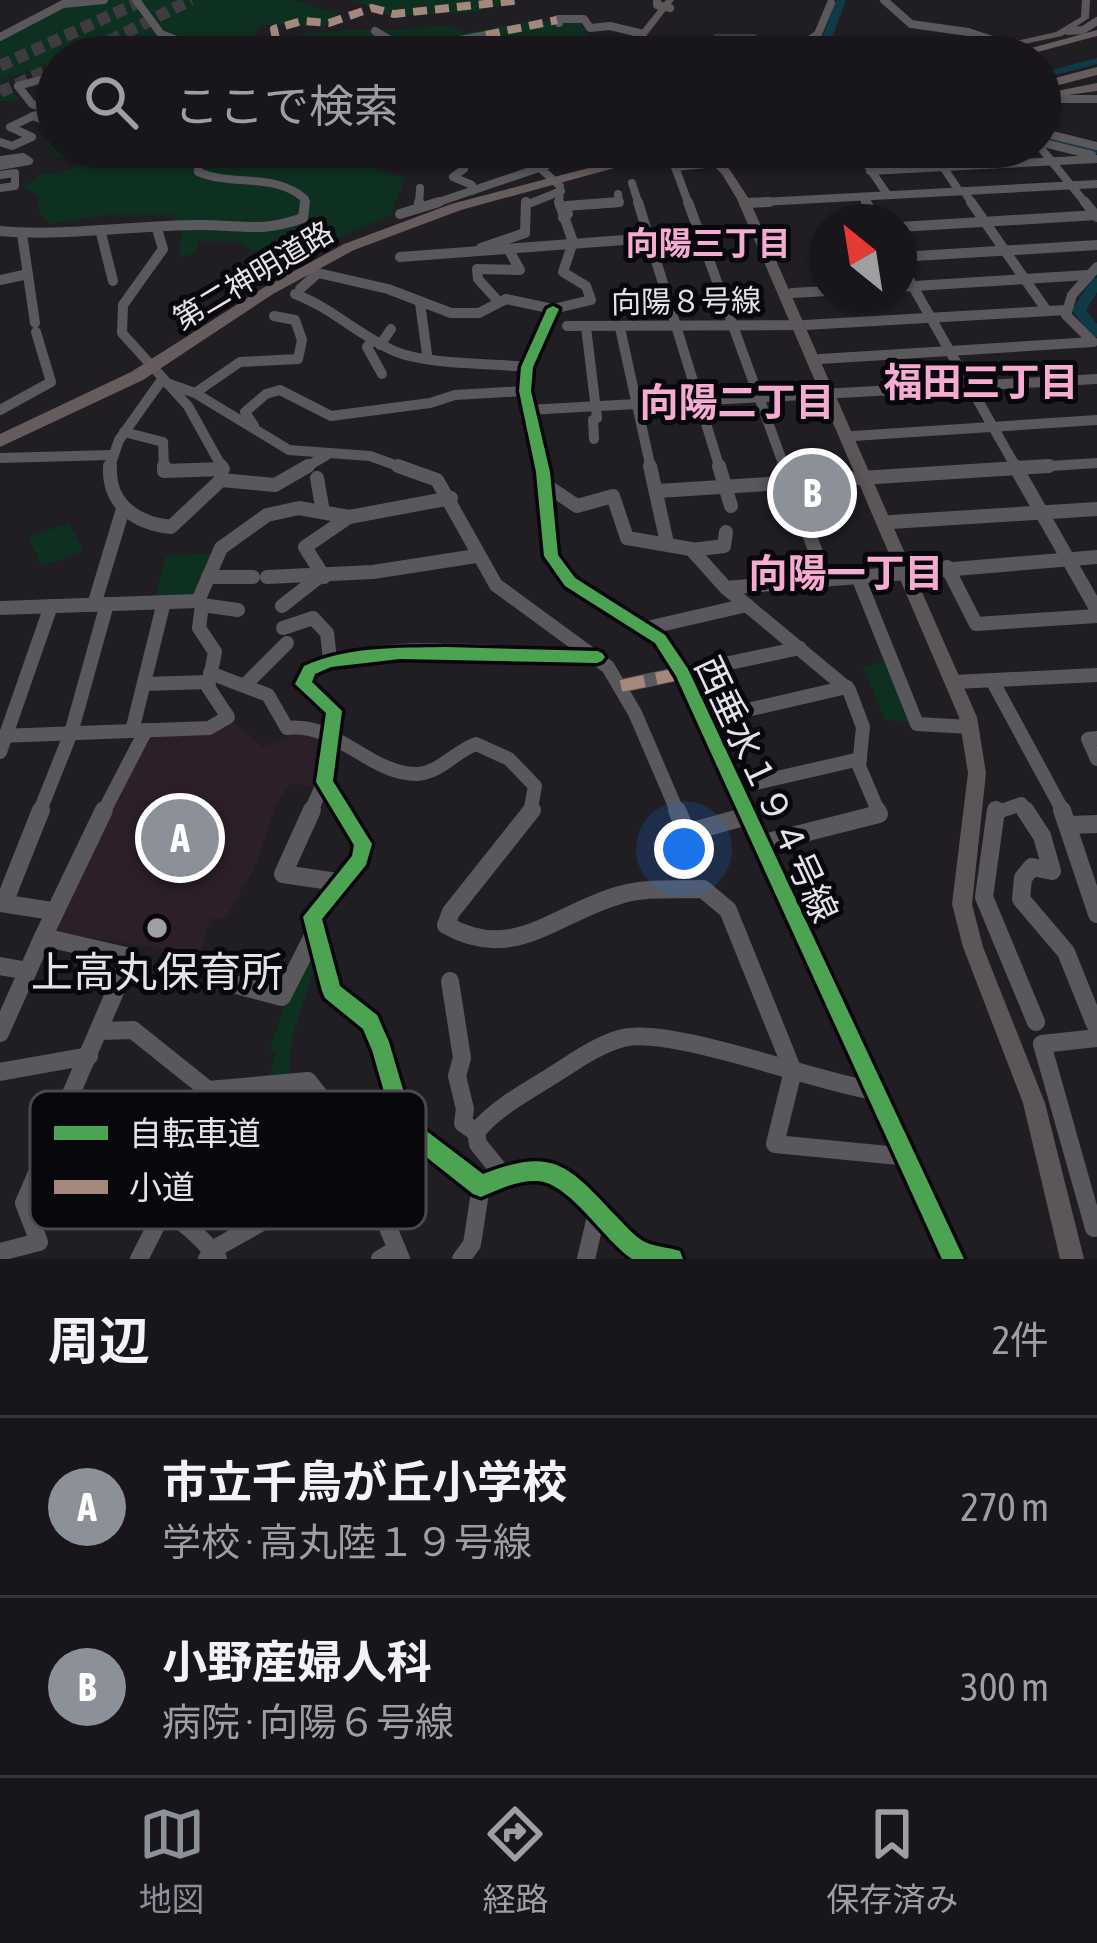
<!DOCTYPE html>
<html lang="ja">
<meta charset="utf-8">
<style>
body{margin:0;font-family:"Asap Condensed","Noto Sans JP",sans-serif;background:#252327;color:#f1f3f6}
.compass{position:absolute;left:809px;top:204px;width:108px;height:108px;border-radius:50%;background:#18161a;box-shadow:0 3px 9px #0004;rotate:330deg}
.you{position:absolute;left:684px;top:849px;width:42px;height:42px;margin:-30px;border:9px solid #fff;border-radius:50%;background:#1a73e8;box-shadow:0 0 0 18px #1a73e833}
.badge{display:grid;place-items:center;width:78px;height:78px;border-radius:50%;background:#8c9099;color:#fff;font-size:39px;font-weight:700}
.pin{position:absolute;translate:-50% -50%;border:6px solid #fff;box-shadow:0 3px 12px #0006}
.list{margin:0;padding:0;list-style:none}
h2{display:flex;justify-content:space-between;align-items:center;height:156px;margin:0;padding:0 48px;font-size:51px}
h2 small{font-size:39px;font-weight:400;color:#9f9fa2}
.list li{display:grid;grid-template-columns:78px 1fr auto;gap:36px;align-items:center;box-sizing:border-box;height:180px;padding:0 48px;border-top:3px solid #363539}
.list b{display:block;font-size:45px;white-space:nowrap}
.list p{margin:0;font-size:39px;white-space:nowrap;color:#9f9fa2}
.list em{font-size:39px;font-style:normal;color:#9f9fa2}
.icon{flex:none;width:66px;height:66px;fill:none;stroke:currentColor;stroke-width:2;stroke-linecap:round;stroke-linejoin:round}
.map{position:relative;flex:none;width:1097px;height:1259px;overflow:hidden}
.search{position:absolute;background:#18161a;box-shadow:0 3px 9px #0004;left:36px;right:36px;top:36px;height:132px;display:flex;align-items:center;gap:30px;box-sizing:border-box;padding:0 42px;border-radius:66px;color:#9f9fa2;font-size:45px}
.sheet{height:516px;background:#18161a}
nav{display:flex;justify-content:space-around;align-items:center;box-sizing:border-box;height:168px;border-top:3px solid #363539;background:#18161a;font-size:33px;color:#9f9fa2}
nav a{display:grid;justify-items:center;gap:6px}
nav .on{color:#8c9099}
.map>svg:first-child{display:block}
.education{fill:#2c1f29}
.green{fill:#0e3020}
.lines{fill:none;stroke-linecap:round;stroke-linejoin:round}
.river{fill:#0f3b46;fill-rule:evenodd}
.building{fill:#3e3c42}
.highway-tunnel{stroke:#3e3b41;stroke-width:12;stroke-dasharray:12 6;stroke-linecap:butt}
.minor-far3{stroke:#5a585c;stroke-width:8}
.minor-far2{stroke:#5a585c;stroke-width:10}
.minor-far1{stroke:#5a585c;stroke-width:14}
.minor{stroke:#5a585c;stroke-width:18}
.major{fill:#5c5659;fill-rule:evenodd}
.highway{fill:#665c5e;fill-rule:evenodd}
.quiet-far1{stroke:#a5887d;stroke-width:8;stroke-dasharray:14 8;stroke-linecap:butt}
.quiet{stroke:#a5887d;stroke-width:12;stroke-dasharray:24 12;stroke-linecap:butt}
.cycleway-casing{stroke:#08070b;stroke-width:7}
.cycleway{fill:#4ca352;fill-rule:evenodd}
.poi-dot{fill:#a09da4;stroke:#08070b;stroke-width:4.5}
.labels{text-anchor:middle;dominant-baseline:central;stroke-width:10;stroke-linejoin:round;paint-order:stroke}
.far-street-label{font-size:30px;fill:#e5e2e9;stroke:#08070b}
.far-neighbourhood-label{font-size:33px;font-weight:bold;fill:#f6abd2;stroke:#08070b}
.street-label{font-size:36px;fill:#e5e2e9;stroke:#08070b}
.neighbourhood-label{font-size:39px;font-weight:bold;fill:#f6abd2;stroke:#08070b}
.near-poi-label{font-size:42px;fill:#e5e2e9;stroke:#08070b}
.key{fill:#08070b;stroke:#4a494e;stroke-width:3}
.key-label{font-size:33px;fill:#e5e2e9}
</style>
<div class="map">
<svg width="1097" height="1259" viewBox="0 0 1097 1259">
<rect width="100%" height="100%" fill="#201d23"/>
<path class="education" d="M 232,721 L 263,747 L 303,730 L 323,743 L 319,788 L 290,783 L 276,806 L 254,869 L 225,919 L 211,918 L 199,955 L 53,932 L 146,736 Z"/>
<g class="green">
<path d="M 78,0 L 295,0 L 338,14 L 325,26 L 263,25 L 254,32 L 259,45 C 311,29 347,29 401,30 C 425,30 444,20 466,33 L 529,21 L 579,21 L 594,48 L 583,57 L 139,57 L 104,42 L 80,46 L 47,67 L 3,79 L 4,87 L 20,100 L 0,101 L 0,34 Z"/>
<path d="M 353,0 L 516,0 L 477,12 L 391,16 Z"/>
<path d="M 57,139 L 57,147 L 132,147 L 207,161 C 239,136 330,147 371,147 L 363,157 L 375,169 L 405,178 L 391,215 L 280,264 L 234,241 L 200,241 L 194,254 L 179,257 L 182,231 L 191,222 L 174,222 L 176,215 L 106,215 L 50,224 L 39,212 L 39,196 L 23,187 L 43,173 L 53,175 L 84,164 L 68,155 L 59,159 L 45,142 Z"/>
<path d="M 69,523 L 84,551 L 42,566 L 28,537 Z"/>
<path d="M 217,553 L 196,596 L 155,599 L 166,556 Z"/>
<path d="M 887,661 L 912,722 L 885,720 L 863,667 Z"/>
<path d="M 301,960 L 316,965 L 293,1035 L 288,1079 L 268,1081 L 276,1051 L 269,1051 Z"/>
</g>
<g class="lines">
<g class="river">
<path d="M 836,0 L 846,0 L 833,35 L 808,57 L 797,57 L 824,34 Z"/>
<path d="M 1097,58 L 1097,64 L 1040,79 L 1040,73 Z"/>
<path d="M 1050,102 L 1054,103 L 1054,107 L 1040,111 L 1040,105 Z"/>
<path d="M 1040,135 L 1097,148 L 1097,154 L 1040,141 Z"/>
<path d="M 1097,278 L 1097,292 L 1086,310 L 1097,324 L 1097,337 L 1092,336 L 1072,310 L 1092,279 Z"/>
</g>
</g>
<path class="building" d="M 714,34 L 756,34 L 759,44 L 726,44 L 728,54 L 706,54 L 706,41 L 716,41 Z"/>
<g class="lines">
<g class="highway-tunnel">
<path d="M 77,57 L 191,0"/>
<path d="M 0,66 L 144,0"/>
<path d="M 0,92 L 57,66"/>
</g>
<g class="minor-far3">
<path d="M 136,0 L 161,34 L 222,57"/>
<path d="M 657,0 L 657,5 L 670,8"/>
<path d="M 884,0 L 911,24 L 968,32 L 1011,46"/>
<path d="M 559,23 L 558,19 L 584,19 L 590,28 L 610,26 L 643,34"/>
<path d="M 375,31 L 403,48"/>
<path d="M 1068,31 L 1083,30 L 1097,21"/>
<path d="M 0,37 L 63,4 L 104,0"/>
<path d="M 269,44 L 327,51 L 329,57"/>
<path d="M 370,57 L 486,35"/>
<path d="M 785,57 L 818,34 L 831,3"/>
<path d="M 57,75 L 18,86 L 32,104 L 57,114"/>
<path d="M 1040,99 L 1097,99"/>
<path d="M 37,115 L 33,116 L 57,126"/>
<path d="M 1040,117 L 1051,119"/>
<path d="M 1040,132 L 1097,146"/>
<path d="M 0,142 L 12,146 L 32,137 L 10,127 L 33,116"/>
<path d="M 1040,142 L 1092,155"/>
<path d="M 147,147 L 186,150 L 199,157"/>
<path d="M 223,147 L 199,157 L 198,172 C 234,187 275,172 305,199 L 304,205"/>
<path d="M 855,147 L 887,194"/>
<path d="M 930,147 L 959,191"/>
<path d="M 1040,147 L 1087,205"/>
<path d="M 856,148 L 879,147"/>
<path d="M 0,160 L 23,157 L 29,161 L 0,166"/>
<path d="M 464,169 L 453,177 L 472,185 L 472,191"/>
<path d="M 541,169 L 560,186 L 559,205"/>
<path d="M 870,171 L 1097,159"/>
<path d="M 0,175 L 15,173 L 15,186 L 0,188"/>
<path d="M 632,183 L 639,205"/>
<path d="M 964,191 L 973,205"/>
<path d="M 863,197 L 867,205"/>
<path d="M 744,203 L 1097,184"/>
<path d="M 419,205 L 420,188"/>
<path d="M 430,205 L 571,157 L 540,147"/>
<path d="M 526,205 L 561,191"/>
<path d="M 589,205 L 619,203 L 618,194"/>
<path d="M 689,205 L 675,167 L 717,163"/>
</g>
<g class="minor-far2">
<path d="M 638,202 L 720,469"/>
<path d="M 688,202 L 785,469"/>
<path d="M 866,202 L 877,222"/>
<path d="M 971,202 L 1047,311"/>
<path d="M 1085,202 L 1097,217"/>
<path d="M 744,203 L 769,202"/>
<path d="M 419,207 L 419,202"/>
<path d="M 400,214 L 439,202"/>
<path d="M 563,218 L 568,214 L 566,206 L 619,202"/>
<path d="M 899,227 L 1097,215"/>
<path d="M 157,229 L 163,249 L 123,305 L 122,333 L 188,406 L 223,469"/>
<path d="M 0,231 C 67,237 133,225 200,225 C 244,225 260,233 303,218 L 305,202"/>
<path d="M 101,233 L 113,281"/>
<path d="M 22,234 L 35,323"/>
<path d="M 481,248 L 525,233 L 526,202"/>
<path d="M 400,257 L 756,230"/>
<path d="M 899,257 L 1097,245"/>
<path d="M 899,262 L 1017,469"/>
<path d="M 0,280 L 28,274"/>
<path d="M 899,287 L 1088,275"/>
<path d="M 300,289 L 318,273 L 388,289 L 451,313 L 479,313 L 506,299 L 553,309 L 591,300 L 586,286 L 563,272 L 573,242 L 559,202"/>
<path d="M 792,293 L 827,291"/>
<path d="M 295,294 C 332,308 358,335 394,351 C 426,365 491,363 527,367"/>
<path d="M 498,301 L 478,279 L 477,269 L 520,270 L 510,252"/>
<path d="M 420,303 L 427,354"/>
<path d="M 567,326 L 805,325 L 1066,310"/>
<path d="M 586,327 L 597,418 L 593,420 L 594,439"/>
<path d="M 620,328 L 651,469"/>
<path d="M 373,340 L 367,347 L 382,374"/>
<path d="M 1093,342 L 1066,315 L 1072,295 L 1097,267"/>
<path d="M 380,345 L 391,329"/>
<path d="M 820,359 L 1093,342"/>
<path d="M 161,381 L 195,393 L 289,450 L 370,456 L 406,469"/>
<path d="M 195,393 L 240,362 L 298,359 L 302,340 L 295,320 L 274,316"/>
<path d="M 0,410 L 51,382 L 36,332"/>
<path d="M 527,410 L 1097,379"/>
<path d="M 254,426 L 245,412 L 266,394 L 280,390 L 331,416 L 430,403 L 455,395 L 525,391"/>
<path d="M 124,432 L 163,442 L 164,469"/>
<path d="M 853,436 L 1097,420"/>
<path d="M 0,458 L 111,455"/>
<path d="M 109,469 L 119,440 L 161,381"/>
<path d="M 303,469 L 327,455"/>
<path d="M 542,469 C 524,388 518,386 553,309"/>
<path d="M 1002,469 L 1097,463"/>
</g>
<g class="minor-far1">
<path d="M 110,466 C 108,504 135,523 171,527 L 221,480 L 221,466"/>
<path d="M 164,466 L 164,471 L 223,469"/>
<path d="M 398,466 L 437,480 L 496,585 L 608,667 L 635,713 L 678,813"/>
<path d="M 542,466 L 551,556 L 570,582 L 660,639 L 683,673 L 748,813"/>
<path d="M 650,466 L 667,543"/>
<path d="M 719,466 L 731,506"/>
<path d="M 784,466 L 826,580"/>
<path d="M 1015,466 L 1097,610"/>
<path d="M 317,478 L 323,512"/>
<path d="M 221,480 L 275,485 L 308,466"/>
<path d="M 544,484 L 577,506 L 613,496 L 627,538 L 691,549 L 726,588 L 1097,557"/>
<path d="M 658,491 L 1049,466"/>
<path d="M 891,522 L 1097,509"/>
<path d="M 692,550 L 724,546 L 726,532"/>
<path d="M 947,567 L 976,624 L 1097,616"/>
<path d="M 208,577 L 253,577"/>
<path d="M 267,577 L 373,572 L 476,556"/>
<path d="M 324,577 L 305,547 L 349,517"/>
<path d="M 858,577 L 917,724 L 970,727"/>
<path d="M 726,588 L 849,690 L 863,727 L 859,766 L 879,813"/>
<path d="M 198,601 L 221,548 L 267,515 L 299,508 L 349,517 L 451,498"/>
<path d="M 94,605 L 123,509"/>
<path d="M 202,605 L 238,610"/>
<path d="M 282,606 L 319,577"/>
<path d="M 0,608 L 198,601"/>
<path d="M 283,628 L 313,618 L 327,633 L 330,659"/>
<path d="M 647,628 L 747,605"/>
<path d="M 210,673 L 268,695 L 287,728 C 337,722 370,775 418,774 C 439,773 456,751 476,744 L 509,759 L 535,786 L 530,813"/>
<path d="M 954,682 L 1097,675"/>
<path d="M 993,682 L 1064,813"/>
<path d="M 144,684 L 209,682"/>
<path d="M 245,685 L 287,643"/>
<path d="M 621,686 L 800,648"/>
<path d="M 704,720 L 847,687"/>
<path d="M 132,731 L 164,602"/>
<path d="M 0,736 L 209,728 L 228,717 L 208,687 L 215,652 L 199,628 L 202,605 L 198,601"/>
<path d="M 1097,738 L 1088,739 L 1097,759"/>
<path d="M 0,752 L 51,606"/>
<path d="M 734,788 L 860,759"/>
<path d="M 39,813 L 71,733 L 107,604"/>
<path d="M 103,813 L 146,730"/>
<path d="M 310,813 L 324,782"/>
<path d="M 343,813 L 324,782 L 334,711 L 303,684 L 309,670 C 387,635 512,656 597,657"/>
<path d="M 995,813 L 1021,804 L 1027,813"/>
</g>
<g class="minor">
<path d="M 312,810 L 283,874 L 337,882"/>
<path d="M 342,810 L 363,844 L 360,859 L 312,917 L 332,991 L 370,1022 L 382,1049 L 403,1126 L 481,1186 C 600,1140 575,1237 672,1259"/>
<path d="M 532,810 L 451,912 L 446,925 C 514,964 555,913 620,895 C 646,887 676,890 703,889 L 728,910 L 793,1071"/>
<path d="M 677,810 L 685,829 L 693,831 L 747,816"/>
<path d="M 746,810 L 953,1259"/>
<path d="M 996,810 L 984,897 L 1036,1022"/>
<path d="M 1025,810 L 1042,836 L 1052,871 L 1032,867 L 1023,878 L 1021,899 L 1066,952 L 1095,1024"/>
<path d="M 1062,810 L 1097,914"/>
<path d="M 1070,825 L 1097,824"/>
<path d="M 760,844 L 879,814 L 877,810"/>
<path d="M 0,903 L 52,911"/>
<path d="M 4,903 L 41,810"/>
<path d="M 43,937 L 104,810"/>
<path d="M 0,966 L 28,971"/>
<path d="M 450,981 L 462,1058 L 457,1076 L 465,1109 L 463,1123 L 476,1132"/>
<path d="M 229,983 L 282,997 L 314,934"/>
<path d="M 100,1031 L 133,1030 L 208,1090"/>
<path d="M 0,1033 L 43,937 L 130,957 L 24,1203 L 39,1242 L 0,1252"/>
<path d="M 793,1071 L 775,1144 L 909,1157"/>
<path d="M 0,1072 L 89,1056"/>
<path d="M 208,1090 L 308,1081 L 319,1095 L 351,1172 L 366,1175"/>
<path d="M 73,1095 L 179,1146"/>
<path d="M 48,1148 C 104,1177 181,1206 218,1259"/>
<path d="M 503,1175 L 478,1144 L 476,1132 C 496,1108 523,1094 550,1077 C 573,1063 596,1045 623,1038 C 671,1026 815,1082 875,1091"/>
<path d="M 1094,1228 L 1042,1044 L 1097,1038"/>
<path d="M 139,1259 L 163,1212 L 187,1119 L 208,1090"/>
<path d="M 207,1259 L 214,1249 L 351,1172"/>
<path d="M 380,1259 L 397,1249"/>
<path d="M 401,1259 L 366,1175 L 403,1126"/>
<path d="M 461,1259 L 472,1244 L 481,1186"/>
<path d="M 586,1259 L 598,1208"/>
</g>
<g class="major">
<path d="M 666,0 L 674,0 L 630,57 L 620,57 Z"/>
<path d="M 1082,0 L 1090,0 L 1089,18 L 1062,36 L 963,57 L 945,57 L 1056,32 L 1081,17 Z"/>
<path d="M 699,148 L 707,148 L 730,170 L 749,199 L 977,717 L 986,773 L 972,904 L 983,947 L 1045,1103 L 1084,1259 L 1060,1259 L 1023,1103 L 963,947 L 952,904 L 968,773 L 959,717 L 737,199 L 722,174 L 699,152 Z"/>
</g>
<g class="highway">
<path d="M 1097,30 L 1097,36 L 1019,57 L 999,57 Z"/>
<path d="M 1097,67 L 1097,75 L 1040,90 L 1040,82 Z"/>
<path d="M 1097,83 L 1097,91 L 1053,97 L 1047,93 Z"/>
<path d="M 669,147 L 691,147 L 461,210 L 354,250 L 273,294 L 143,380 L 0,447 L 0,434 L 131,372 L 263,288 L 344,244 L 451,204 Z"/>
</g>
<g class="quiet-far1">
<path d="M 486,35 L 557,20"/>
<path d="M 276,39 L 274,29 L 302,21 L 329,23 L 372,8 L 394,14 L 521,0"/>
</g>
<path class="quiet" d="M 621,686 L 683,673"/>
<g class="cycleway-casing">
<g id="cycleway">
<path d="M 553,306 L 559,309 L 533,367 L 531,391 L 550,472 L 558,555 L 575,578 L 665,635 L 688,669 L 964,1259 L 942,1259 L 676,676 L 655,643 L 565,586 L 544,556 L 536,472 L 519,391 L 521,367 L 547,309 Z"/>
<path d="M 445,647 L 597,651 L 602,653 L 605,657 L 602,661 L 597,663 L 400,659 L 331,667 L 315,674 L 312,682 L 342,711 L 333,781 L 372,844 L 366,865 L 322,919 L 340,986 L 377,1015 L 389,1042 L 412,1120 L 483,1174 C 553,1147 567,1164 615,1215 C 623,1223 633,1235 643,1241 C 654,1247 668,1247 680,1251 L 683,1259 L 632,1259 C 604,1240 569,1182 537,1181 C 517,1180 498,1190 481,1197 L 473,1194 L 396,1133 L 372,1050 L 363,1029 L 325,998 L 322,991 L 303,917 L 352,856 L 354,845 L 316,782 L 326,713 L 295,684 L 304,666 C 348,646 397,648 445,647 Z"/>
</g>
</g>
<use href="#cycleway" class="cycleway"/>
</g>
<circle class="poi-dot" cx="157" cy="928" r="12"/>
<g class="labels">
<g class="far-street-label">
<text transform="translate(253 275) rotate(-31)">第二神明道路</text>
<text transform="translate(686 301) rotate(-1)">向陽８号線</text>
</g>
<g class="far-neighbourhood-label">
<text x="708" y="243">向陽三丁目</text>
</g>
<g class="street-label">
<text transform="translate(767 789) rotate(65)">西垂水１９４号線</text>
</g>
<g class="neighbourhood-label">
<text x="981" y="382">福田三丁目</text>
<text x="737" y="402">向陽二丁目</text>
<text x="846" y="573">向陽一丁目</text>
</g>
<g class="near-poi-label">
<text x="157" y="972">上高丸保育所</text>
</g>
</g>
<rect x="30" y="1091" width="396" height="138" rx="18" class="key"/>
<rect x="54" y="1126" width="54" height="14" fill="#4ca352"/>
<rect x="54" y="1180" width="54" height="14" fill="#a5887d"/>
<g class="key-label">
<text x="129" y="1145">自転車道</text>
<text x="129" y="1199">小道</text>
</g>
</svg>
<svg class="compass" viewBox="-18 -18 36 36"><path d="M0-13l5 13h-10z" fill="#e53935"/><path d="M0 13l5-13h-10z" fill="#9f9fa2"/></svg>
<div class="you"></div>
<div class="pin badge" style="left:180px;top:838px">A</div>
<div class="pin badge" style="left:812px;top:493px">B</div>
<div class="search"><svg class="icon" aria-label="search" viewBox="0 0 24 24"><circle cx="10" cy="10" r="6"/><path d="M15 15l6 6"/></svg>ここで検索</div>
</div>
<section class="sheet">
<h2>周辺<small>2件</small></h2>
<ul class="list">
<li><span class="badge">A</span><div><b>市立千鳥が丘小学校</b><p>学校 · 高丸陸１９号線</p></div><em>270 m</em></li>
<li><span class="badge">B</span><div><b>小野産婦人科</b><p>病院 · 向陽６号線</p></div><em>300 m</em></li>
</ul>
</section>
<nav>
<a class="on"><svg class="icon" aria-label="map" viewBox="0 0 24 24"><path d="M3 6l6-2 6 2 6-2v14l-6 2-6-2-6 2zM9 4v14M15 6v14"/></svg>地図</a>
<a><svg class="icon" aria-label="directions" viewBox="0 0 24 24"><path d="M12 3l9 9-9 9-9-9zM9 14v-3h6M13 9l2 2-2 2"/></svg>経路</a>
<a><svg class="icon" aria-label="saved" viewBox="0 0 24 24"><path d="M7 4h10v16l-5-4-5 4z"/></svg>保存済み</a>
</nav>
